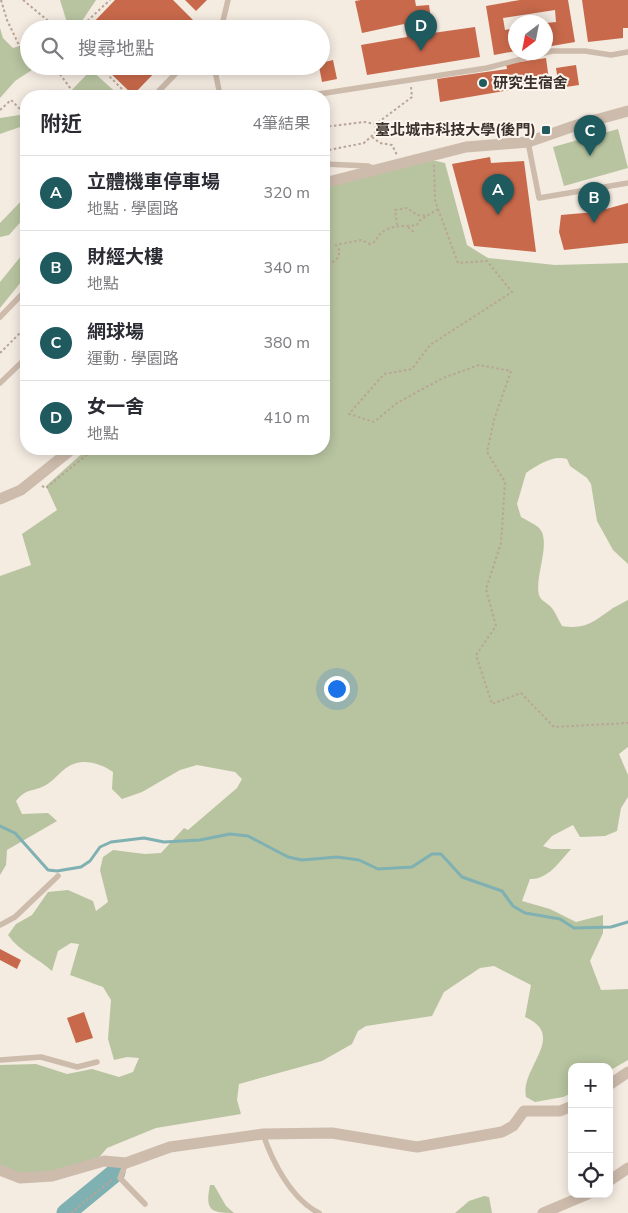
<!DOCTYPE html>
<html lang="zh-TW">
<meta charset="utf-8">
<style>
body{margin:0;font-family:"Nunito Sans","Noto Sans TC",sans-serif;background:#f7f7f7;color:#2b2b33}
.controls{position:absolute;right:15px;bottom:15px;display:grid;overflow:hidden;border-radius:10px;box-shadow:0 2px 12px #0003}
.controls button{width:45px;height:45px;display:grid;place-items:center;padding:0;border:0;border-bottom:1px solid #e1e1e2;background:#fff;color:#2b2b33;font:25px sans-serif}
.compass{position:absolute;left:508px;top:15px;width:45px;height:45px;border-radius:50%;background:#fff;box-shadow:0 2px 12px #0003;rotate:212deg}
.you{position:absolute;left:336px;top:688px;width:18px;height:18px;margin:-12px;border:4px solid #fff;border-radius:50%;background:#1a73e8;box-shadow:0 0 0 8px #1a73e833}
.badge{display:grid;place-items:center;width:32px;height:32px;border-radius:50%;background:#1f5a5e;color:#fff;font-size:16px;font-weight:700}
.pin{position:absolute;translate:-50% -41px;filter:drop-shadow(0 1px 2px #0008)}
.pin::after{content:'';position:absolute;top:26px;width:18px;height:15px;background:inherit;clip-path:polygon(0 0,100% 0,50% 100%)}
.list{margin:0;padding:0;list-style:none}
h2{display:flex;justify-content:space-between;align-items:center;height:65px;margin:0;padding:0 20px;font-size:21px}
h2 small{font-size:16px;font-weight:400;color:#7c7c81}
.list li{display:grid;grid-template-columns:32px 1fr auto;gap:15px;align-items:center;box-sizing:border-box;height:75px;padding:0 20px;border-top:1px solid #e1e1e2}
.list b{display:block;font-size:19px;white-space:nowrap}
.list p{margin:0;font-size:16px;white-space:nowrap;color:#7c7c81}
.list em{font-size:16px;font-style:normal;color:#7c7c81}
.icon{flex:none;width:28px;height:28px;fill:none;stroke:currentColor;stroke-width:2;stroke-linecap:round;stroke-linejoin:round}
.map{position:relative;flex:none;width:628px;height:1213px;overflow:hidden}
.search{position:absolute;background:#fff;box-shadow:0 2px 12px #0003;left:20px;top:20px;width:310px;height:55px;display:flex;align-items:center;gap:12px;box-sizing:border-box;padding:0 18px;border-radius:28px;color:#7c7c81;font-size:19px}
.panel{position:absolute;background:#fff;box-shadow:0 2px 12px #0003;left:20px;top:90px;width:310px;height:365px;border-radius:20px}
.map>svg:first-child{display:block}
.green{fill:#b8c4a0}
.lines{fill:none;stroke-linecap:round;stroke-linejoin:round}
.stream{stroke:#7fb0b2;stroke-width:3}
.river{stroke:#7fb0b2;stroke-width:19}
.building{fill:#c8694b}
.path{stroke:#b9a596;stroke-width:2;stroke-dasharray:2.5 2.5;stroke-linecap:butt}
.service{stroke:#cdbbac;stroke-width:5.5}
.minor{stroke:#cdbbac;stroke-width:11}
.poi-dot{fill:#1f5a5e;stroke:#fbf5ee;stroke-width:2}
.labels{text-anchor:middle;dominant-baseline:central;stroke-width:4;stroke-linejoin:round;paint-order:stroke}
.poi-label{font-size:15px;font-weight:bold;fill:#3b302b;stroke:#fbf5ee;text-anchor:start}
</style>
<div class="map">
<svg width="628" height="1213" viewBox="0 0 628 1213">
<rect width="100%" height="100%" fill="#f4ebe1"/>
<g class="green">
<path d="M 60,0 L 96,0 L 82,21 L 69,29 Z"/>
<path d="M 0,28 L 3,38 L 13,48 L 29,43 L 29,66 L 38,66 L 15,81 L 0,98 Z"/>
<path d="M 91,70 L 120,96 L 66,96 Z"/>
<path d="M 26,114 L 26,128 L 20,127 L 0,134 L 0,118 Z"/>
<path d="M 618,129 L 628,168 L 564,186 L 553,147 Z"/>
<path d="M 427,159 L 445,163 L 467,245 L 488,258 L 555,265 L 628,263 L 628,564 L 613,550 L 597,521 L 591,484 L 587,478 L 570,466 L 567,459 C 552,455 538,465 526,473 L 517,504 L 521,517 C 526,520 533,523 538,527 C 553,540 534,576 539,595 C 541,601 546,602 550,606 C 555,611 558,619 562,626 C 587,630 594,621 613,608 C 618,605 623,603 628,600 L 628,747 L 619,754 L 628,775 L 628,797 L 621,808 L 617,831 L 605,836 L 580,837 L 573,825 L 552,836 L 543,846 L 551,849 L 571,849 C 559,862 548,880 530,879 L 522,901 L 550,909 L 576,922 L 603,915 L 603,933 L 590,961 L 601,990 L 628,989 L 628,1060 L 609,1071 L 609,1067 L 572,1067 L 572,1093 L 563,1097 L 535,1102 L 526,1097 C 520,1067 568,1036 525,1017 L 531,985 L 494,966 L 480,968 L 444,992 L 432,1016 L 366,1026 L 358,1031 L 352,1044 L 322,1061 L 239,1084 L 237,1100 L 241,1114 L 156,1128 L 107,1148 L 91,1167 L 29,1181 L 0,1168 L 0,1065 L 36,1064 L 67,1074 L 92,1069 L 119,1077 L 133,1072 L 139,1058 L 127,1057 L 114,1060 L 108,1039 L 111,1000 L 103,987 L 70,975 L 79,944 L 71,943 L 58,951 L 52,971 C 38,958 20,952 8,935 L 16,924 L 32,915 L 48,892 L 68,890 L 93,901 L 96,911 L 108,902 L 100,870 L 103,857 L 113,850 L 145,854 L 161,853 L 184,828 L 188,830 L 237,788 L 242,779 L 235,772 L 197,765 L 180,770 L 142,792 L 122,799 L 112,789 L 113,772 C 100,763 81,757 66,768 C 60,772 55,779 49,783 C 35,793 28,786 16,801 L 22,814 L 48,813 L 57,821 L 7,850 L 6,865 L 0,875 L 0,576 L 31,565 L 22,534 L 57,510 L 46,486 L 87,449 L 324,449 L 324,188 Z"/>
<path d="M 26,196 L 26,216 L 9,235 L 0,237 L 0,223 Z"/>
<path d="M 26,250 L 26,276 L 0,308 L 0,282 Z"/>
<path d="M 210,1185 L 214,1185 L 226,1206 L 234,1213 C 210,1213 205,1210 210,1185 Z"/>
<path d="M 484,1196 L 489,1197 L 492,1213 L 455,1213 L 469,1201 Z"/>
</g>
<g class="lines">
<path class="stream" d="M 0,826 L 15,833 L 48,870 L 57,871 L 81,867 L 90,861 L 100,847 L 111,842 L 144,838 L 164,842 L 200,840 L 230,834 L 248,836 L 288,857 L 302,860 L 337,857 L 359,860 L 378,869 L 412,867 L 432,854 L 441,854 L 462,877 L 502,891 L 513,906 L 525,913 L 560,919 L 574,928 L 611,927 L 628,922"/>
<path class="river" d="M 66,1213 L 116,1172"/>
</g>
<g class="building">
<path d="M 115,0 L 173,0 L 200,27 L 198,29 L 87,29 Z"/>
<path d="M 185,0 L 207,0 L 196,11 Z"/>
<path d="M 361,0 L 415,0 L 416,6 L 429,5 L 433,33 L 475,27 L 480,57 L 367,75 L 361,45 L 407,37 L 404,24 L 362,33 L 355,1 Z"/>
<path d="M 520,0 L 568,0 L 575,42 L 546,47 L 546,23 L 556,22 L 555,10 L 503,18 L 505,30 L 516,28 L 516,51 L 494,55 L 486,6 Z"/>
<path d="M 582,0 L 628,0 L 628,28 L 623,28 L 623,38 L 588,42 Z"/>
<path d="M 546,58 L 549,80 L 509,86 L 510,90 L 440,102 L 437,79 L 507,69 L 506,64 Z"/>
<path d="M 333,60 L 337,79 L 322,82 L 319,66 L 321,66 L 321,63 Z"/>
<path d="M 576,65 L 579,85 L 559,88 L 556,68 Z"/>
<path d="M 103,66 L 161,66 L 133,95 Z"/>
<path d="M 490,157 L 491,163 L 524,161 L 536,252 L 474,246 L 452,164 Z"/>
<path d="M 628,203 L 628,243 L 564,250 L 559,232 L 561,215 L 595,212 Z"/>
<path d="M 0,949 L 21,960 L 17,969 L 0,960 Z"/>
<path d="M 84,1012 L 93,1038 L 76,1043 L 67,1018 Z"/>
</g>
<g class="lines">
<g class="path">
<path d="M 1,0 L 7,20 L 29,66"/>
<path d="M 23,0 L 58,29"/>
<path d="M 82,29 L 84,24 L 110,0"/>
<path d="M 29,66 L 31,68 L 35,66"/>
<path d="M 54,66 L 73,92 L 68,96"/>
<path d="M 99,66 L 129,96"/>
<path d="M 0,110 L 11,100 L 23,112 L 26,112"/>
<path d="M 324,127 L 364,122 L 376,124 L 412,97 L 411,87"/>
<path d="M 372,137 L 380,143 L 392,145 L 397,155"/>
<path d="M 324,151 L 364,143 L 375,133 L 376,124"/>
<path d="M 438,209 L 458,263 L 487,261 L 512,292 L 430,345 L 412,369 L 384,374 L 349,414 L 374,422 L 397,403 L 443,378 L 479,365 L 511,371 L 494,420 L 487,452 L 505,482 L 501,543 L 486,589 L 496,626 L 476,655 L 492,704 L 521,693 L 554,727 L 628,723"/>
<path d="M 397,225 L 395,210 L 407,208 L 417,215 L 426,216"/>
<path d="M 408,227 L 415,233"/>
<path d="M 324,268 L 337,259 L 340,251 L 336,245 L 361,240 L 370,244 C 377,242 376,238 381,233 C 391,224 405,227 417,225 L 419,221 L 438,209 L 435,200 L 434,165"/>
<path d="M 0,353 L 26,327"/>
<path d="M 42,486 L 46,488 L 94,449"/>
<path d="M 71,1213 L 113,1179"/>
</g>
<g class="service">
<path d="M 221,29 L 228,0"/>
<path d="M 214,66 L 220,95"/>
<path d="M 154,96 L 183,66"/>
<path d="M 306,96 L 487,68 L 552,51 L 585,51 L 611,55 L 628,52"/>
<path d="M 528,142 L 539,198 L 628,183"/>
<path d="M 324,164 L 368,166 L 375,169"/>
<path d="M 0,317 L 26,290"/>
<path d="M 0,383 L 26,358"/>
<path d="M 0,925 L 15,917 L 58,876"/>
<path d="M 0,1060 L 41,1057 L 77,1067 L 97,1062"/>
<path d="M 263,1134 C 272,1161 291,1199 319,1213"/>
<path d="M 126,1163 L 120,1178 L 145,1204"/>
</g>
<g class="minor">
<path d="M 324,183 L 466,147 L 528,142 L 577,125 L 628,111"/>
<path d="M 0,499 L 21,490 L 72,449"/>
<path d="M 609,1085 L 628,1072"/>
<path d="M 0,1170 L 20,1178 L 52,1176 L 104,1161 L 126,1163 L 170,1147 L 263,1134 L 332,1133 L 417,1147 L 502,1132 L 513,1126 L 524,1111 L 560,1111 L 572,1106"/>
<path d="M 609,1181 L 628,1168"/>
<path d="M 543,1213 L 588,1194"/>
</g>
</g>
<g class="poi-dot">
<circle cx="483" cy="83" r="5"/>
<rect x="541" y="125" width="10" height="10" rx="2.5"/>
</g>
<g class="labels">
<g class="poi-label">
<text x="493" y="83">研究生宿舍</text>
<text x="536" y="130" text-anchor="end">臺北城市科技大學(後門)</text>
</g>
</g>
</svg>
<div class="controls">
<button>+</button>
<button>−</button>
<button><svg class="icon" aria-label="locate" viewBox="0 0 24 24"><circle cx="12" cy="12" r="6"/><path d="M12 2v4M12 18v4M2 12h4M18 12h4"/></svg></button>
</div>
<svg class="compass" viewBox="-18 -18 36 36"><path d="M0-13l5 13h-10z" fill="#e53935"/><path d="M0 13l5-13h-10z" fill="#7c7c81"/></svg>
<div class="you"></div>
<div class="pin badge" style="left:498px;top:215px">A</div>
<div class="pin badge" style="left:594px;top:223px">B</div>
<div class="pin badge" style="left:590px;top:156px">C</div>
<div class="pin badge" style="left:421px;top:51px">D</div>
<div class="search"><svg class="icon" aria-label="search" viewBox="0 0 24 24"><circle cx="10" cy="10" r="6"/><path d="M15 15l6 6"/></svg>搜尋地點</div>
<section class="panel">
<h2>附近<small>4筆結果</small></h2>
<ul class="list">
<li><span class="badge">A</span><div><b>立體機車停車場</b><p>地點 · 學園路</p></div><em>320 m</em></li>
<li><span class="badge">B</span><div><b>財經大樓</b><p>地點</p></div><em>340 m</em></li>
<li><span class="badge">C</span><div><b>網球場</b><p>運動 · 學園路</p></div><em>380 m</em></li>
<li><span class="badge">D</span><div><b>女一舍</b><p>地點</p></div><em>410 m</em></li>
</ul>
</section>
</div>
